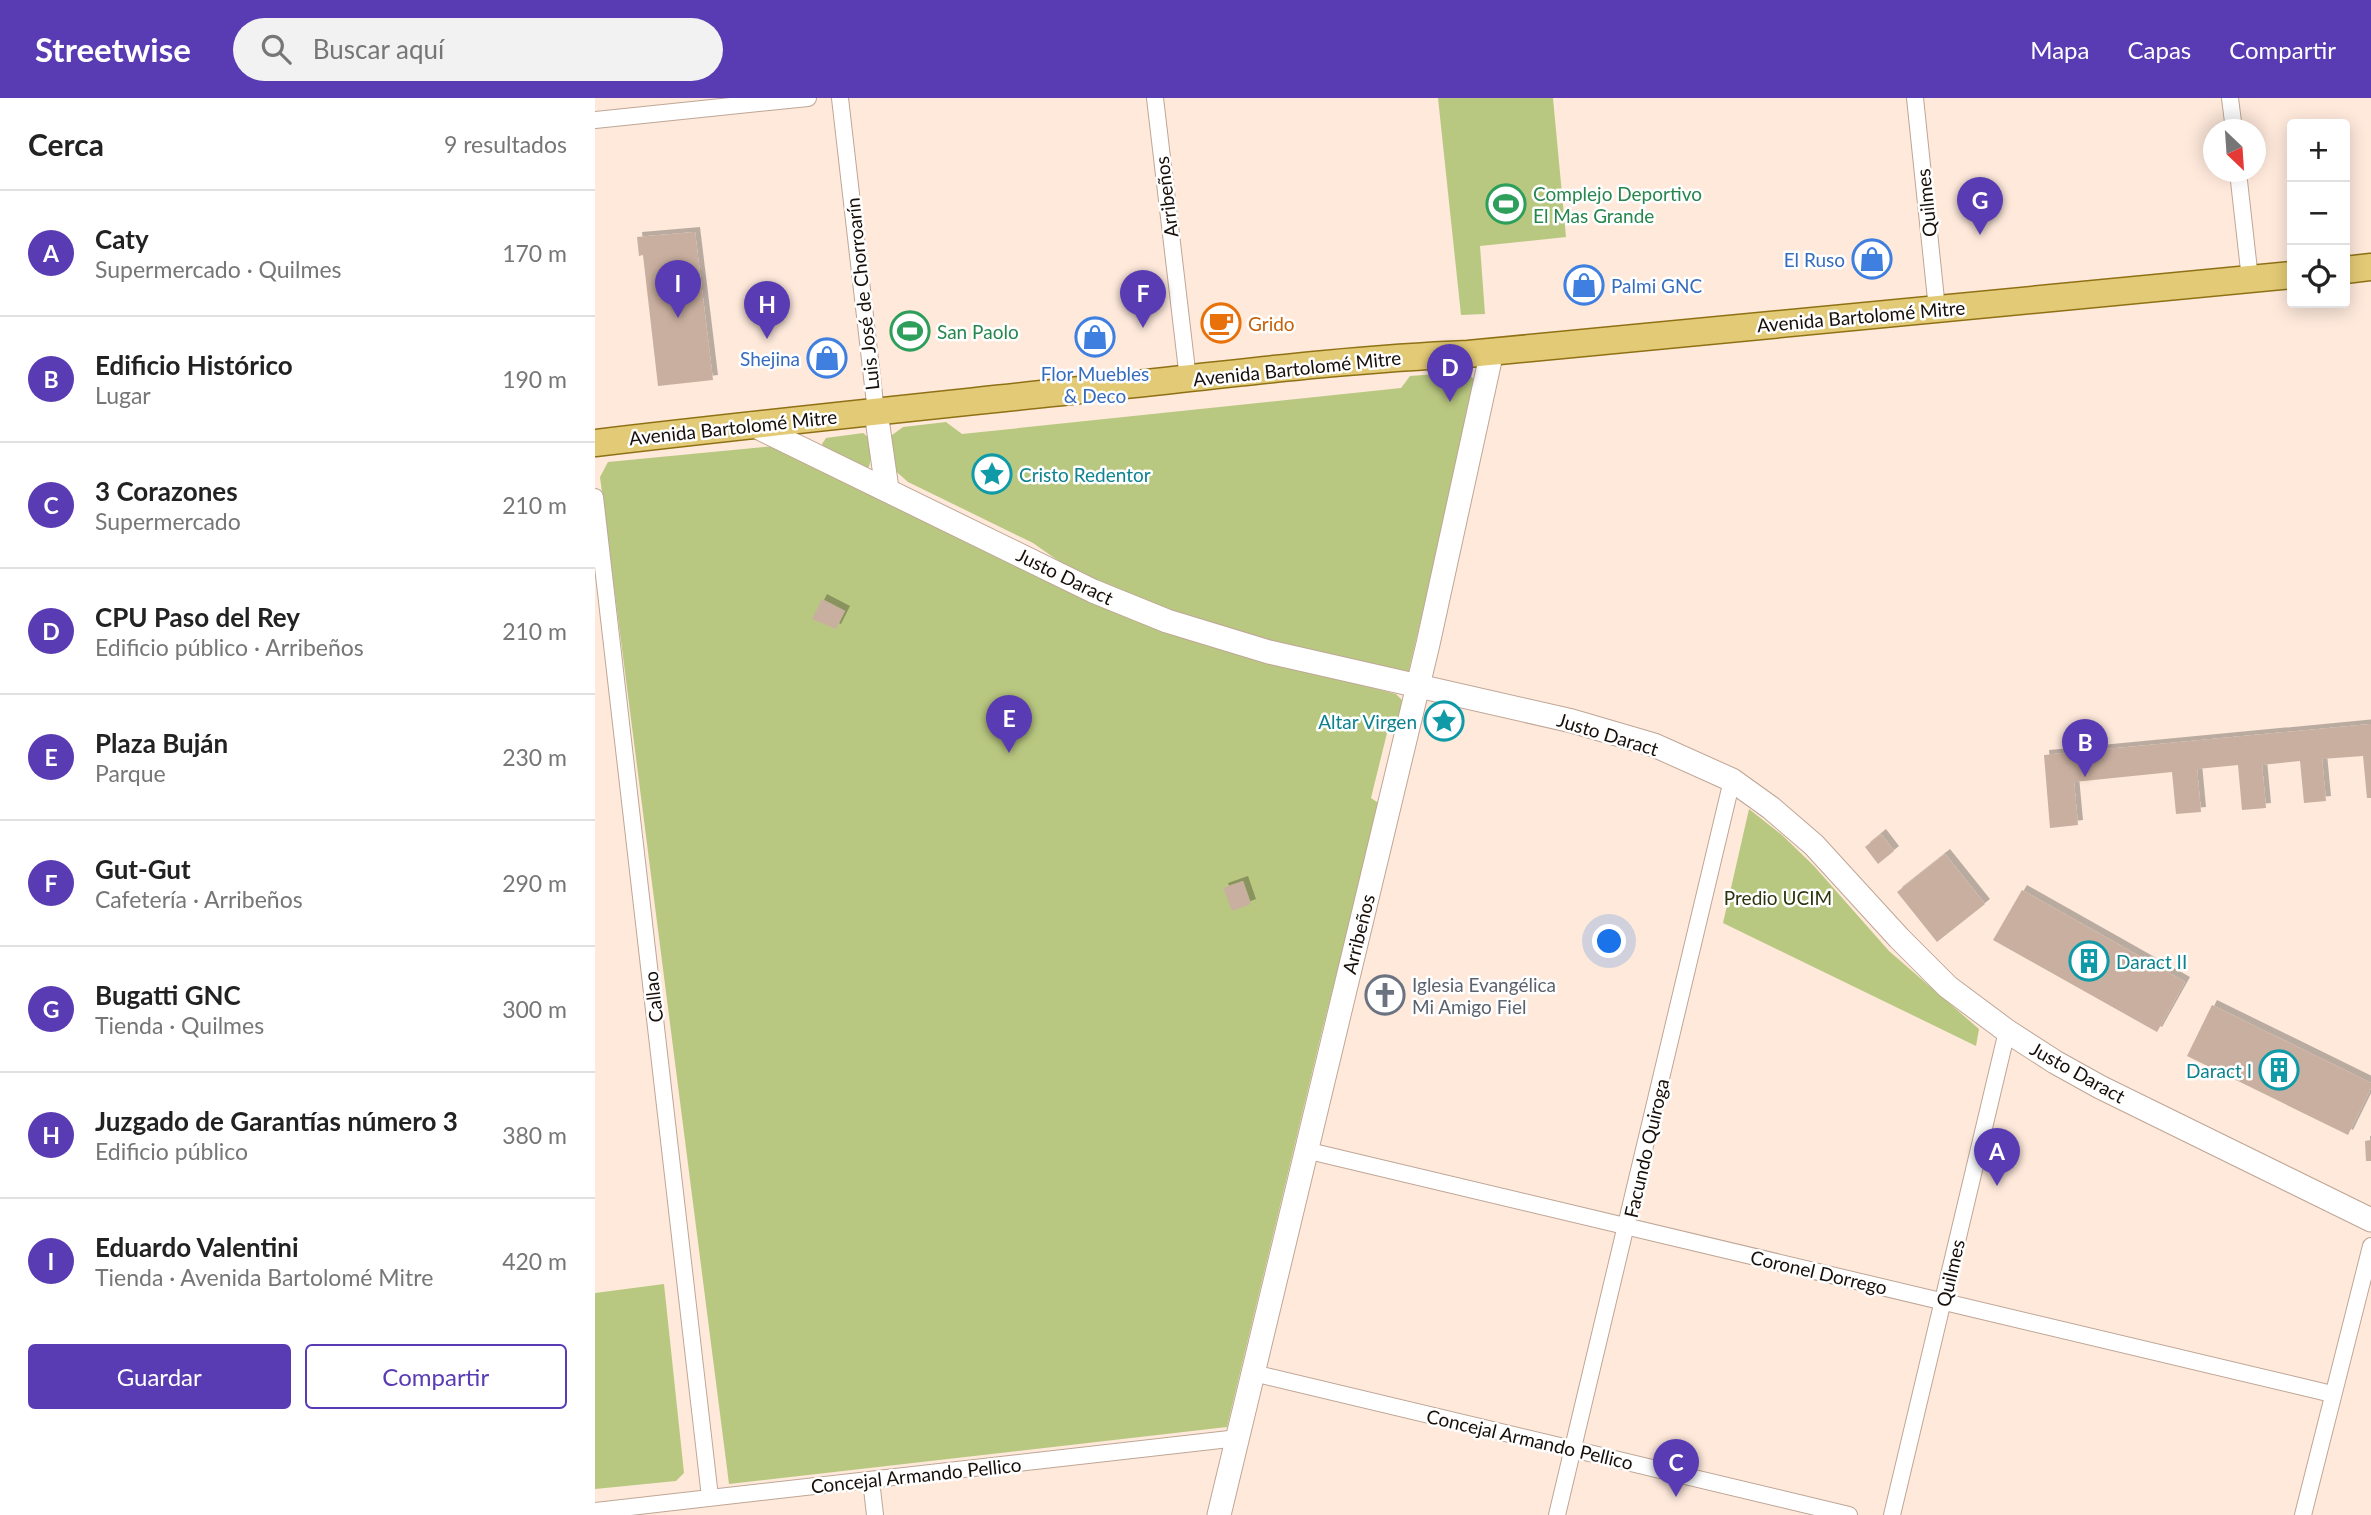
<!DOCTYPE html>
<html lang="es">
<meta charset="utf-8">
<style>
body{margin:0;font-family:Lato,sans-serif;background:#f2f2f2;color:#222}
.controls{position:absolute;right:21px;top:21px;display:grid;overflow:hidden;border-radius:7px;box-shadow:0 4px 18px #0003}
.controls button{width:63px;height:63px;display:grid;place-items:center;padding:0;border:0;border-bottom:2px solid #e0e0e0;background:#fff;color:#222;font:35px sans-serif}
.compass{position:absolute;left:1608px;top:21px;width:63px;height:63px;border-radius:50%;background:#fff;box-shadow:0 4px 18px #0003;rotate:155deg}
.you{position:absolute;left:1015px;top:844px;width:24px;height:24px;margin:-18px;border:5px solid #fff;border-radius:50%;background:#1a73e8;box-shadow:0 0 0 10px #1a73e833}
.badge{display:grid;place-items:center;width:46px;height:46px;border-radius:50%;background:#593bb3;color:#fff;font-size:23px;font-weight:700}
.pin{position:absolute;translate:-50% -58px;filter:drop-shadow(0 2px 4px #0008)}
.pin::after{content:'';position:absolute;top:37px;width:24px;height:21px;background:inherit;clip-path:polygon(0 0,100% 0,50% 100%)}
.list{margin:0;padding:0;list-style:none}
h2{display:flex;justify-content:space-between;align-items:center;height:91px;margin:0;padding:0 28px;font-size:30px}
h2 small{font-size:23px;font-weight:400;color:#767676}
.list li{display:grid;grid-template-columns:46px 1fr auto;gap:21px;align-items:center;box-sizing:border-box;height:126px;padding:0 28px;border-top:2px solid #e0e0e0}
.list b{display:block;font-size:26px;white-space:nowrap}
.list p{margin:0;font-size:23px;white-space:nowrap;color:#767676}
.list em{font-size:23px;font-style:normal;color:#767676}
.actions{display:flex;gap:14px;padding:21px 28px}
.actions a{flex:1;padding:16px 0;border:2px solid #593bb3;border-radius:7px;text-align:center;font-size:24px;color:#593bb3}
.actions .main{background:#593bb3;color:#fff}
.icon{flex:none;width:38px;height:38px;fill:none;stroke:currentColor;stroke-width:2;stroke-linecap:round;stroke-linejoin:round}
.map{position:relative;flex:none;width:1776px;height:1417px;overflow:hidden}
header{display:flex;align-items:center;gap:42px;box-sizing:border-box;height:98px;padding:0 35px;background:#593bb3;color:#fff}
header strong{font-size:33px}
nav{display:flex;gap:38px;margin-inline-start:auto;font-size:24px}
.search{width:490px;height:63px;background:#f2f2f2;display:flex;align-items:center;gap:18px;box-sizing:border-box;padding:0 24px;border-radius:38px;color:#767676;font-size:26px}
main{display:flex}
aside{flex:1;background:#fff}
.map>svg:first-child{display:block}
.green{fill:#b9c880}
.building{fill:#c9af9f;filter:url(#shadow)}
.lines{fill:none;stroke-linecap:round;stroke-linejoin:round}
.street-casing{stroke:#bfa696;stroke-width:18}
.secondary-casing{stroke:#bfa696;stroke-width:25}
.primary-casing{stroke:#8f7115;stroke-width:29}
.street{stroke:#fff;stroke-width:16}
.secondary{stroke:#fff;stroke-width:23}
.primary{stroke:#e3ca76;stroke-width:26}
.labels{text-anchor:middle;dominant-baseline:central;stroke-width:5;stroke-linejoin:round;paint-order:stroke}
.leisure-label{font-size:19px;fill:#27864d;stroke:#fff;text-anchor:start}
.street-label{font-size:19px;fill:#170f09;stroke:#fff}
.shop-label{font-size:19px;fill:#366cbe;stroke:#fff;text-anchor:end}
.food-label{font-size:19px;fill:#c56008;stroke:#fff;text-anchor:start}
.culture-label{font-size:19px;fill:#0d838f;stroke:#fff;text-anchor:start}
.park-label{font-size:19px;fill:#2e350d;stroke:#fff}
.worship-label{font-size:19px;fill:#5b616d;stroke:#fff;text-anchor:start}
</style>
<header>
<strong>Streetwise</strong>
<div class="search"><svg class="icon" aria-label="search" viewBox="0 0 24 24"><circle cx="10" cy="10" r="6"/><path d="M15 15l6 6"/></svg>Buscar aquí</div>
<nav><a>Mapa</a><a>Capas</a><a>Compartir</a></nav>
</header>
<main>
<aside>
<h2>Cerca<small>9 resultados</small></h2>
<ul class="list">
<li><span class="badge">A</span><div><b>Caty</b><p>Supermercado · Quilmes</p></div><em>170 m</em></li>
<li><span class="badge">B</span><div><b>Edificio Histórico</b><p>Lugar</p></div><em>190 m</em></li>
<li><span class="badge">C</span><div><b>3 Corazones</b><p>Supermercado</p></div><em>210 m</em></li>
<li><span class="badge">D</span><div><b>CPU Paso del Rey</b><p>Edificio público · Arribeños</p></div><em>210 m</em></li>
<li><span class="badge">E</span><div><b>Plaza Buján</b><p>Parque</p></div><em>230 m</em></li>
<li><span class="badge">F</span><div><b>Gut-Gut</b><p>Cafetería · Arribeños</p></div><em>290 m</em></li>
<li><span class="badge">G</span><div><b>Bugatti GNC</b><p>Tienda · Quilmes</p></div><em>300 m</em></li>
<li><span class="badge">H</span><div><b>Juzgado de Garantías número 3</b><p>Edificio público</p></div><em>380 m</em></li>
<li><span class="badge">I</span><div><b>Eduardo Valentini</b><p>Tienda · Avenida Bartolomé Mitre</p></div><em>420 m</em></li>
</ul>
<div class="actions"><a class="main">Guardar</a><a>Compartir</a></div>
</aside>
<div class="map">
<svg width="1776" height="1417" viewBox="0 0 1776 1417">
<defs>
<filter id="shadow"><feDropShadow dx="5" dy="-5" stdDeviation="0" flood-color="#0004"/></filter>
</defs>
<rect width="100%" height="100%" fill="#fee9db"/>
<g class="green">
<path d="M 843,0 L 958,0 L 971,139 L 885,148 L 890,216 L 866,217 Z"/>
<path d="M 870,274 L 878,280 L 881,289 L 813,576 L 685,548 L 570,513 L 478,473 L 438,445 L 313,384 L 296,369 L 293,340 L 308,329 L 351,324 L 367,336 L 806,290 L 815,278 Z"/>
<path d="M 268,335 L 273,339 L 276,360 L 274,369 C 259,370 233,361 227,346 L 231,340 Z"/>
<path d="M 179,348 L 481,498 L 523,515 L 634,553 L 801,596 L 808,603 L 804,629 L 793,631 L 776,700 L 785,706 L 727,933 L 632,1329 L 134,1386 L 5,379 L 13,364 Z"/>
<path d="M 1154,711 L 1187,737 L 1219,768 L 1294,853 L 1384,931 L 1381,948 L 1128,825 Z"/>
<path d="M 69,1186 L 89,1375 L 81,1383 L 0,1391 L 0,1195 Z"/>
</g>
<g class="building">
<path d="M 100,134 L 118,282 L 63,288 L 48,157 L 44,158 L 42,139 Z"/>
<path d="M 227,501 L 250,513 L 241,531 L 217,521 Z"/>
<path d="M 1776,626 L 1776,700 L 1772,700 L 1768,658 L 1727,661 L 1731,703 L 1709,705 L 1705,663 L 1667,667 L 1671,710 L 1647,712 L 1643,667 L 1602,671 L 1606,714 L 1581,716 L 1577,674 L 1479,684 L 1483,727 L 1455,730 L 1449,657 Z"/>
<path d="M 1286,736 L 1299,753 L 1283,766 L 1270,749 Z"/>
<path d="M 1350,756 L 1390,806 L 1342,844 L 1302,794 Z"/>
<path d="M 648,783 L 656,806 L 637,813 L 628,790 Z"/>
<path d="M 1427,792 L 1590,884 L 1562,934 L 1398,842 Z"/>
<path d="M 1617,907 L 1776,985 L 1776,990 L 1753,1037 L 1592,958 Z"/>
<path d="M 1776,1042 L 1776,1063 L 1771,1063 L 1770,1043 Z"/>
</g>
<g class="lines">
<g class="street-casing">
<g id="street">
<path d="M 245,0 L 281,314"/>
<path d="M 560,0 L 593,281"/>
<path d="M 1320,0 L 1342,211"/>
<path d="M 1635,0 L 1639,32"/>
<path d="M 0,22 L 213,0"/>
<path d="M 1643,74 L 1655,181"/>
<path d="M 0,399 L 115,1399"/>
<path d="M 710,1052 L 1737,1296"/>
<path d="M 658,1275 L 1254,1417"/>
<path d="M 276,1382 L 280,1417"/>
<path d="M 0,1413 L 643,1340"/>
<path d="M 962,1417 L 1137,682"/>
<path d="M 1297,1417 L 1412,933"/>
<path d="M 1708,1417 L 1776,1148"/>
</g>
</g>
<g class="secondary-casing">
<g id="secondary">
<path d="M 281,314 L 292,391"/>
<path d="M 156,326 L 498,493 L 572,523 L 674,554 L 977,623 L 1059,647 L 1137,682 L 1176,710 L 1219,747 L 1304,840 L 1353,889 L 1412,933 L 1460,964 L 1505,989 L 1776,1122"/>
<path d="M 624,1417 L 833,546 L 897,253"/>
</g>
</g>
<g class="primary-casing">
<g id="primary">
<path d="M 1750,172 L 1776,169"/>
<path d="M 0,345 C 168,325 336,308 504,290 C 627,277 750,261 873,256 L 1697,177"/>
</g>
</g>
<use href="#street" class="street"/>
<use href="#secondary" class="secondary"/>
<use href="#primary" class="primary"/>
</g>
<defs>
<g id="stadium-ring" transform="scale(2.0125)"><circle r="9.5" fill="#fff" stroke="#2e9e5b" stroke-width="1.5"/><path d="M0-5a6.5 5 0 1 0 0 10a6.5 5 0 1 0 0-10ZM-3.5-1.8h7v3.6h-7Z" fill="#2e9e5b"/></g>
<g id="shop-ring" transform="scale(2.0125)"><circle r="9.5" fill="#fff" stroke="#3f7fe0" stroke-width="1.5"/><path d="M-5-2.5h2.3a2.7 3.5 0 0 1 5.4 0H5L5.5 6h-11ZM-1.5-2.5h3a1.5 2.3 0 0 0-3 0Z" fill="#3f7fe0"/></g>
<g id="cafe-ring" transform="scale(2.0125)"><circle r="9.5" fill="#fff" stroke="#e8710a" stroke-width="1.5"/><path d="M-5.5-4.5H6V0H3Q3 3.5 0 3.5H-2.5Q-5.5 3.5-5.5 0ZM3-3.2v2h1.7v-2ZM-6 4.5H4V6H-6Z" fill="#e8710a"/></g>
<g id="sight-ring" transform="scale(2.0125)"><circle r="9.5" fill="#fff" stroke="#0f9aa8" stroke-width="1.5"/><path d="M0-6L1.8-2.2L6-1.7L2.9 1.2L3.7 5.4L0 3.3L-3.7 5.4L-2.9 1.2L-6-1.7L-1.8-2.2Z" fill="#0f9aa8"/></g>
<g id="building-ring" transform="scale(2.0125)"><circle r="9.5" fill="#fff" stroke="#0f9aa8" stroke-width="1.5"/><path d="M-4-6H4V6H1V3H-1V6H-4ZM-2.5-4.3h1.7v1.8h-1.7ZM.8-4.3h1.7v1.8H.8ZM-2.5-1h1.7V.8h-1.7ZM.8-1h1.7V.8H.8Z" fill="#0f9aa8"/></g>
<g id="church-ring" transform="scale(2.0125)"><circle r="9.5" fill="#fff" stroke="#6b7280" stroke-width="1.5"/><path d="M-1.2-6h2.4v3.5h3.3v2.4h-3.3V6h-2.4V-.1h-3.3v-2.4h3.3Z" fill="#6b7280"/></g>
</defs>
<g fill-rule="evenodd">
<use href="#stadium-ring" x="911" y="106"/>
<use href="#shop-ring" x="1277" y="161"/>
<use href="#shop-ring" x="989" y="187"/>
<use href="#cafe-ring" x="626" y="225"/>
<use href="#stadium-ring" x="315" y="233"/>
<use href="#shop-ring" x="500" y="239"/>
<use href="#shop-ring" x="232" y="260"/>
<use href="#sight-ring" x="397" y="376"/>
<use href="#sight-ring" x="849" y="623"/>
<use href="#building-ring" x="1494" y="863"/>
<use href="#church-ring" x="790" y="897"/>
<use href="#building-ring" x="1684" y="972"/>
</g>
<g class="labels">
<g class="leisure-label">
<text x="938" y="95">Complejo Deportivo<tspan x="938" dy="22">El Mas Grande</tspan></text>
<text x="342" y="233">San Paolo</text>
</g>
<g class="street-label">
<text transform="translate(571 99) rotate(-97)">Arribeños</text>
<text transform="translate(1331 105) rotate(-96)">Quilmes</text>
<text transform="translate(267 196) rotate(-96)">Luis José de Chorroarín</text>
<text transform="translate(1266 218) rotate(-5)">Avenida Bartolomé Mitre</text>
<text transform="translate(702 270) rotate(-6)">Avenida Bartolomé Mitre</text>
<text transform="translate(138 329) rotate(-6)">Avenida Bartolomé Mitre</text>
<text transform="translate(470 478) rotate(26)">Justo Daract</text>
<text transform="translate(1013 636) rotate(17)">Justo Daract</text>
<text transform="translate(763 836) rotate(-76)">Arribeños</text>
<text transform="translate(58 899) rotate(-97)">Callao</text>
<text transform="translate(1483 974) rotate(29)">Justo Daract</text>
<text transform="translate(1051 1050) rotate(-77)">Facundo Quiroga</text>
<text transform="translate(1224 1174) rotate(13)">Coronel Dorrego</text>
<text transform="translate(1355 1175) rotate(-77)">Quilmes</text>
<text transform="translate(935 1341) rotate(13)">Concejal Armando Pellico</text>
<text transform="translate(321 1377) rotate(-6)">Concejal Armando Pellico</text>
</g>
<g class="shop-label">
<text x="1250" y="161">El Ruso</text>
<text x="1016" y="187" text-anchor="start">Palmi GNC</text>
<text x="205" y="260">Shejina</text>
<text x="500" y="275" text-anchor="middle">Flor Muebles<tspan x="500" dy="22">&amp; Deco</tspan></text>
</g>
<g class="food-label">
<text x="653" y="225">Grido</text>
</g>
<g class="culture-label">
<text x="424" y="376">Cristo Redentor</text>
<text x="822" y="623" text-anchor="end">Altar Virgen</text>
<text x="1521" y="863">Daract II</text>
<text x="1657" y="972" text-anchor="end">Daract I</text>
</g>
<g class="park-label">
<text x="1183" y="799">Predio UCIM</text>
</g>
<g class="worship-label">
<text x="817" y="886">Iglesia Evangélica<tspan x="817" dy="22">Mi Amigo Fiel</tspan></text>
</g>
</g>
</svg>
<div class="controls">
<button>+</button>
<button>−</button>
<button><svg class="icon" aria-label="locate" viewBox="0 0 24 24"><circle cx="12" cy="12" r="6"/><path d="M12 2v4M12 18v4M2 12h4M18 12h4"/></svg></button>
</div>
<svg class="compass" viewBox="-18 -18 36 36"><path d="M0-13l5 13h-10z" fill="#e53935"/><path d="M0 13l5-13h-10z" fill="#767676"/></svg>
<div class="you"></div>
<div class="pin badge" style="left:1402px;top:1088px">A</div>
<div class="pin badge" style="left:1490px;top:679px">B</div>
<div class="pin badge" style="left:1081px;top:1399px">C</div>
<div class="pin badge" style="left:855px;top:304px">D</div>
<div class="pin badge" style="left:414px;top:655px">E</div>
<div class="pin badge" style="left:548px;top:230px">F</div>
<div class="pin badge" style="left:1385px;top:137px">G</div>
<div class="pin badge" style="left:172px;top:241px">H</div>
<div class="pin badge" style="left:83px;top:220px">I</div>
</div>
</main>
